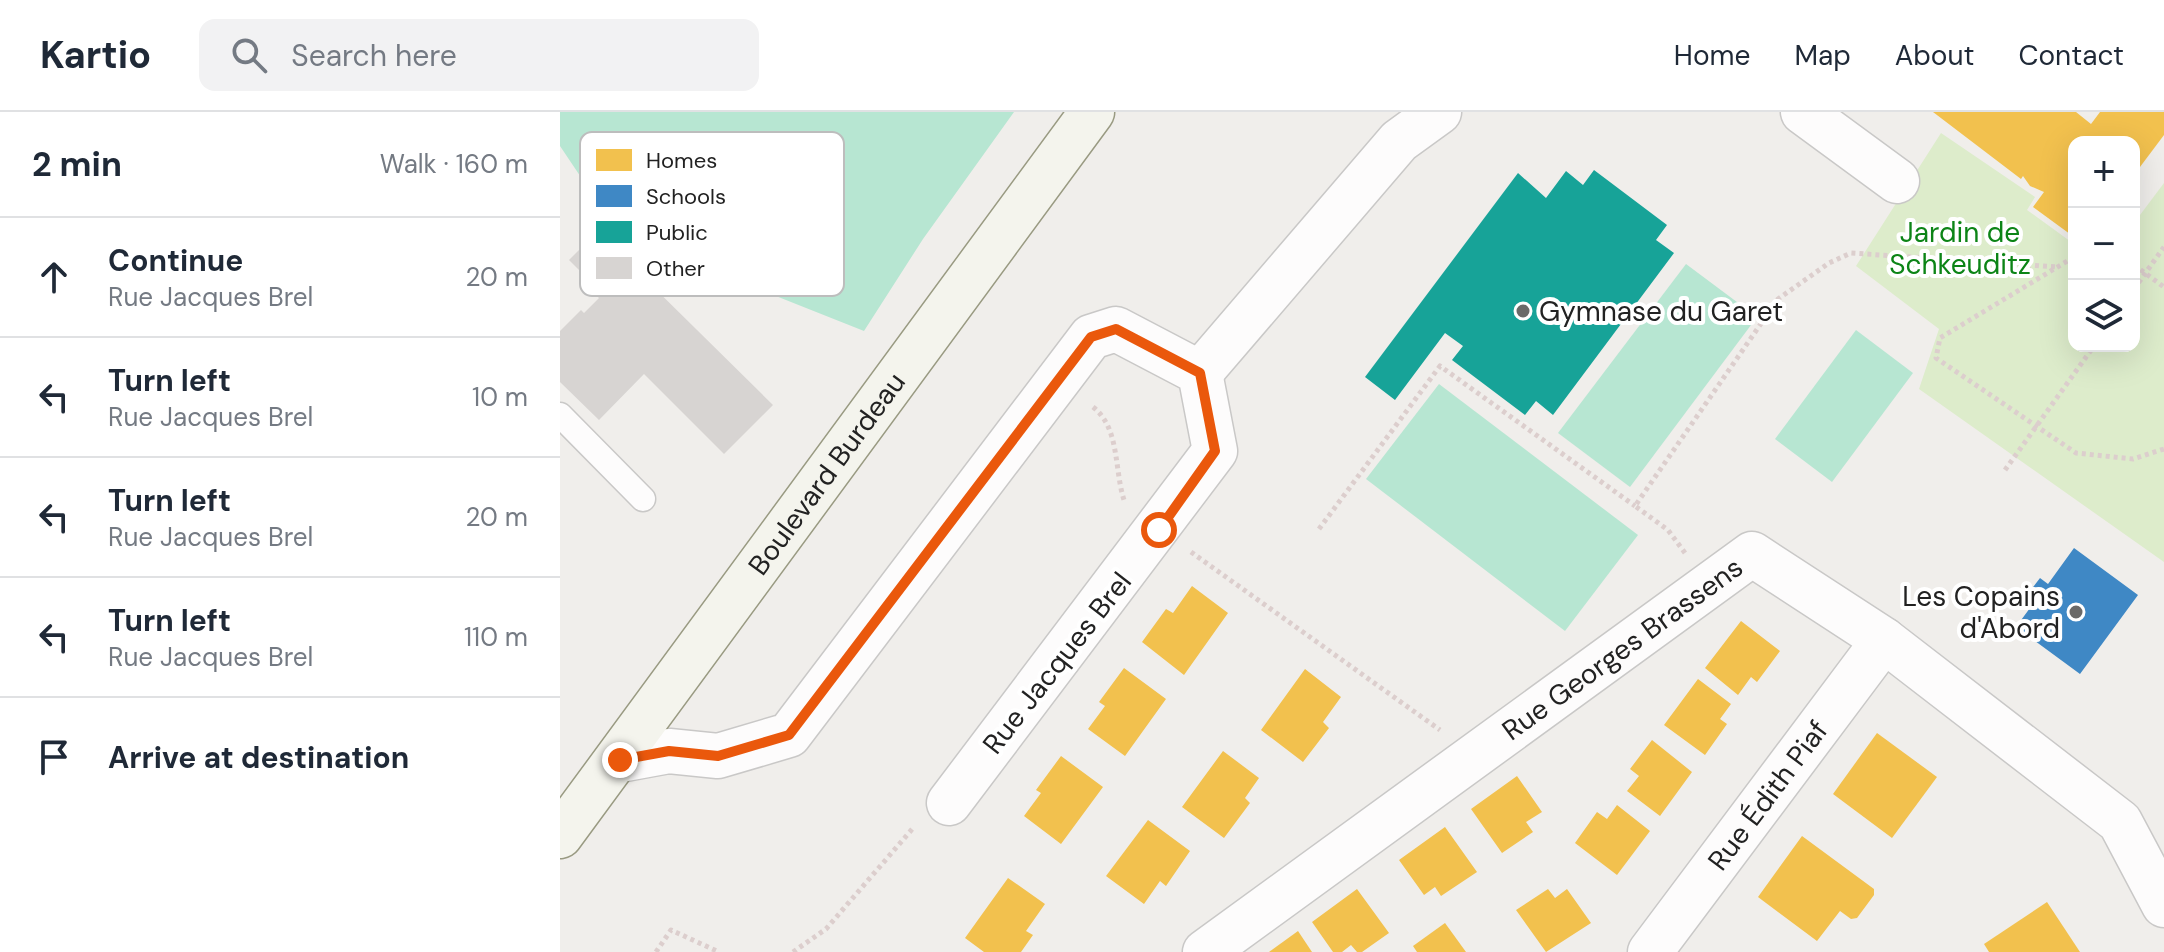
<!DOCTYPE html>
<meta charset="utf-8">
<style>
body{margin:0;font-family:"DM Sans",sans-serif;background:#f2f2f3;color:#1f2937}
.controls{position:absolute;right:24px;top:24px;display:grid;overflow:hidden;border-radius:16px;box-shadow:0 8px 32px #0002}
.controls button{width:72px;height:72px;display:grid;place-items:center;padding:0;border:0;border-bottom:2px solid #e0e1e3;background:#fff;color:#1f2937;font:40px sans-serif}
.stop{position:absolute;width:24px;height:24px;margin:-18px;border:6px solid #ea580c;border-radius:50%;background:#fff}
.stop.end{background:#ea580c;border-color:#fff;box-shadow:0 2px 8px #0008}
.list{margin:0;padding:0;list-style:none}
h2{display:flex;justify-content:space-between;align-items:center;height:104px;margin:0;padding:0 32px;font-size:34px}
h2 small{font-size:26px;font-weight:400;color:#747a83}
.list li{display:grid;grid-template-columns:52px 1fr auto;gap:24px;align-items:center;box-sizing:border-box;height:120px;padding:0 32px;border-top:2px solid #e0e1e3}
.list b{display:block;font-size:30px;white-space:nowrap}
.list p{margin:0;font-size:26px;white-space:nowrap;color:#747a83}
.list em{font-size:26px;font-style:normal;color:#747a83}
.icon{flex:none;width:44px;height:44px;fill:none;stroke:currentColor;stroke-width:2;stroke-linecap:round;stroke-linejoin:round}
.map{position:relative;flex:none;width:1604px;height:840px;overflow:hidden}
header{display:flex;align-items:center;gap:48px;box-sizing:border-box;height:112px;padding:0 40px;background:#fff;border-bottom:2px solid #e0e1e3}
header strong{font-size:38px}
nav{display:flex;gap:44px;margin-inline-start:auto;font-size:28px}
.search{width:560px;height:72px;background:#f2f2f3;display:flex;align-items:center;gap:20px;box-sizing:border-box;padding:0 28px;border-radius:16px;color:#747a83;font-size:30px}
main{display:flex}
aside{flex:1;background:#fff}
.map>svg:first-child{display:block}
.grass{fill:#ddeccb}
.pitch{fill:#b7e6d2}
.homes{fill:#f2c14e}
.schools{fill:#3f88c5}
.public{fill:#17a398}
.building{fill:#d7d4d2}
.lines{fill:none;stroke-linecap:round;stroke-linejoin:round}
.lane-casing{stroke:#c9c8c7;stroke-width:27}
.street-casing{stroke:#c9c8c7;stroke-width:47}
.secondary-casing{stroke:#999a82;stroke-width:47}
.path{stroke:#dccecd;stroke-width:5;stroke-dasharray:4 4;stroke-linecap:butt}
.lane{stroke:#fdfcfc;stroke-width:24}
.street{stroke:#fdfcfc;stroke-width:44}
.secondary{stroke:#f4f4ed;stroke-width:44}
.route{stroke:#ea580c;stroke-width:10}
.poi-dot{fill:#6a6968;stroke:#fff;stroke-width:3}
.labels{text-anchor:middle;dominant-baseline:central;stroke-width:8;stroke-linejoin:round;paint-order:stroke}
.park-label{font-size:28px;fill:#0c8416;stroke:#fff}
.poi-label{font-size:28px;fill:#222;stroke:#fff;text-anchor:start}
.street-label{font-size:28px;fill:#222;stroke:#fff}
.key{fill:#fff;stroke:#bdbdbd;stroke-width:2}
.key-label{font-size:22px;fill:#222}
</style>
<header>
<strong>Kartio</strong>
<div class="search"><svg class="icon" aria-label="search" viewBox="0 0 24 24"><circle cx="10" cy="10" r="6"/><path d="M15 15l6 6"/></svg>Search here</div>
<nav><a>Home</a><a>Map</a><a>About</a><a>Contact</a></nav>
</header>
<main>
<aside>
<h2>2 min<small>Walk · 160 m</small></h2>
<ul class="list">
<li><svg class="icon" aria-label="ahead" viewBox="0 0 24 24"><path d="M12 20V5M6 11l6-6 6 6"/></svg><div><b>Continue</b><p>Rue Jacques Brel</p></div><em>20 m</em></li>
<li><svg class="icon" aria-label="left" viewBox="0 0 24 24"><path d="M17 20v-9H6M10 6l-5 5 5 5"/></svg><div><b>Turn left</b><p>Rue Jacques Brel</p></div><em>10 m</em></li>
<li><svg class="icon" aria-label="left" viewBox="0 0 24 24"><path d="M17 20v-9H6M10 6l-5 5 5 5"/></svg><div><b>Turn left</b><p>Rue Jacques Brel</p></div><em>20 m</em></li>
<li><svg class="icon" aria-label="left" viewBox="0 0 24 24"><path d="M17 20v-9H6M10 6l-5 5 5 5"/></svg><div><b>Turn left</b><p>Rue Jacques Brel</p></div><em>110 m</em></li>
<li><svg class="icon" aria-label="arrive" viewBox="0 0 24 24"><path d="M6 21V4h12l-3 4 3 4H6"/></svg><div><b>Arrive at destination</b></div></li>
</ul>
</aside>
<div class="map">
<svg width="1604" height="840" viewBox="0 0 1604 840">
<rect width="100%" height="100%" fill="#f0eeeb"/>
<path class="grass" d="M 1381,21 L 1475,85 L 1467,98 L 1514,132 L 1514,234 L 1574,234 L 1574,111 L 1604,71 L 1604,450 L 1359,277 L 1379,217 L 1296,154 Z"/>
<g class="pitch">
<path d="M 0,0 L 454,0 L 363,127 L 304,219 L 59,122 L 0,34 Z"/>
<path d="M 1126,152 L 1197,205 L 1070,375 L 998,321 Z"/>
<path d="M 1296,218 L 1353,261 L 1272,370 L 1215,327 Z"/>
<path d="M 879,272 L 1078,423 L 1005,519 L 806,367 Z"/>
</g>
<g class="homes">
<path d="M 1373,0 L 1516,0 L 1531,12 L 1540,0 L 1604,0 L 1604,23 L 1574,63 L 1574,30 L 1514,30 L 1514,125 L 1473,95 L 1484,80 L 1470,74 L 1463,64 L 1461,67 Z"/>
<path d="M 632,474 L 668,501 L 624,563 L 582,530 L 606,497 L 613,501 Z"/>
<path d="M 1181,509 L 1220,539 L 1197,570 L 1191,565 L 1178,583 L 1145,556 Z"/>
<path d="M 564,556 L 606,587 L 565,644 L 528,617 L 545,594 L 539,590 Z"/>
<path d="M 745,557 L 781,585 L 763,610 L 769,616 L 743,650 L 701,618 Z"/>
<path d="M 1138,567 L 1171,592 L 1160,607 L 1167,612 L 1145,643 L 1104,613 Z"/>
<path d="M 1317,621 L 1377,665 L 1332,726 L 1273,682 Z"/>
<path d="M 1092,628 L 1132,660 L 1100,704 L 1067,679 L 1079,664 L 1070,657 Z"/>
<path d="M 663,639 L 699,666 L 685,686 L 690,691 L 664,726 L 622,695 Z"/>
<path d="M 501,644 L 543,675 L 501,732 L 464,704 L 481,681 L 476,678 Z"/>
<path d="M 957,664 L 982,700 L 966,710 L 973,720 L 942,741 L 911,697 Z"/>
<path d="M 1057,693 L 1090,719 L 1057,763 L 1015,731 L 1037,700 L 1047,707 Z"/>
<path d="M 588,708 L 630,739 L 606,774 L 600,769 L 584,792 L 546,764 Z"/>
<path d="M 885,715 L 917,760 L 881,784 L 875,775 L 864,783 L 839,748 Z"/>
<path d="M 1242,724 L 1314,777 L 1314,783 L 1297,806 L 1291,807 L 1280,799 L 1257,829 L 1198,785 Z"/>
<path d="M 448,766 L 485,792 L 466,819 L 473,823 L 461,840 L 424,840 L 405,826 Z"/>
<path d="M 797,777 L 829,821 L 802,840 L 797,840 L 791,833 L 782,840 L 773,840 L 752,810 Z"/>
<path d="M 988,777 L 995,786 L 1007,777 L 1031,811 L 986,840 L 956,798 Z"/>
<path d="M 1487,790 L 1520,840 L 1429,840 L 1424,832 Z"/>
<path d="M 885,811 L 906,840 L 857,840 L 853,834 Z"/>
<path d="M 738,819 L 752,840 L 709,840 Z"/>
</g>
<path class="schools" d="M 1514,436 L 1578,483 L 1520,562 L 1456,515 L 1478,485 L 1470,479 L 1480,466 L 1488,472 Z"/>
<path class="public" d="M 1034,58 L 1107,113 L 1096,128 L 1114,141 L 993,303 L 976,289 L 965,303 L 892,248 L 903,234 L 885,221 L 835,288 L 805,265 L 958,61 L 986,86 L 1006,59 L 1023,73 Z"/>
<g class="building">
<path d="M 32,125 L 44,137 L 21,160 L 9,148 Z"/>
<path d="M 68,150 L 213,293 L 164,342 L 84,262 L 39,308 L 0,270 L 0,219 L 21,198 L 24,201 L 39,186 L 36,183 Z"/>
</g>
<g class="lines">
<g class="lane-casing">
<path id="lane" d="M 0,303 L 83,387"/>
</g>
<g class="street-casing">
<g id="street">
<path d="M 1243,0 L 1337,69"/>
<path d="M 640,261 L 839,29 L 879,0"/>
<path d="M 60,648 L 109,639 L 158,644 L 229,623 L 531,225 L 556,217 L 640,261 L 655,339 L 389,691"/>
<path id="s1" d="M 645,840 L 1192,442 L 1324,528 L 1560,710 L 1604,793"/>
<path id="s2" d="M 1090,840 L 1324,528"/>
</g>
</g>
<g class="secondary-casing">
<g id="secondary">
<path id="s3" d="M 0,724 L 532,0"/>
</g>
</g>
<g class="path">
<path d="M 1514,145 L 1380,226 L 1376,246 L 1516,341 L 1573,347 L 1604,337"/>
<path d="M 1574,153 L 1604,175"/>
<path d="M 1574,177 L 1604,135"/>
<path d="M 533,295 C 560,316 554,357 564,388"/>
<path d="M 1445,358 L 1534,234"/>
<path d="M 759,417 L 880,254 L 1075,394"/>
<path d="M 631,440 L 880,618"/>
<path d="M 1125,441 L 1108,418 L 1075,394 L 1218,187 L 1269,151 L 1291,141 L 1498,155"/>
<path d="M 96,840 L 111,818 L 159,840"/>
<path d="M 233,840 L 266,817 L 354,715"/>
</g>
<use href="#lane" class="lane"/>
<use href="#street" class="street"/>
<use href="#secondary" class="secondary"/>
</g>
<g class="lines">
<path class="route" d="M 60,648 L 109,639 L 158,644 L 229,623 L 531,225 L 556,217 L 640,261 L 655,339 L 599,418"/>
</g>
<g class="poi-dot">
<circle cx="963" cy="199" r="8"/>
<circle cx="1516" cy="500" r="8"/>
</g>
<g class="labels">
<g class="park-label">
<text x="1400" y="120">Jardin de<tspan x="1400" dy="32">Schkeuditz</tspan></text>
</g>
<g class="poi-label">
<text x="979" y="199">Gymnase du Garet</text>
<text x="1500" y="484" text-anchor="end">Les Copains<tspan x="1500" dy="32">d'Abord</tspan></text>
</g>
<g class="street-label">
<text stroke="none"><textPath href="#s3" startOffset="450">Boulevard Burdeau</textPath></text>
<text stroke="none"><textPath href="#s1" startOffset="516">Rue Georges Brassens</textPath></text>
<text transform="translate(497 551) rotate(-52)">Rue Jacques Brel</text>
<text stroke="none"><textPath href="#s2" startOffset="196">Rue Édith Piaf</textPath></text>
</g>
</g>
<rect x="20" y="20" width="264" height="164" rx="12" class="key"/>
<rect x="36" y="37" width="36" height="22" fill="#f2c14e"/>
<rect x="36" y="73" width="36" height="22" fill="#3f88c5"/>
<rect x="36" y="109" width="36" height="22" fill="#17a398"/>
<rect x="36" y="145" width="36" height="22" fill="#d7d4d2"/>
<g class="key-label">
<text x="86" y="56">Homes</text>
<text x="86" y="92">Schools</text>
<text x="86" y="128">Public</text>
<text x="86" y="164">Other</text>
</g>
</svg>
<div class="controls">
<button>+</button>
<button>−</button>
<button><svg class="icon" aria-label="layers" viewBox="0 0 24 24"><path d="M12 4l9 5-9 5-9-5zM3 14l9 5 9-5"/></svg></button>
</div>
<div class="stop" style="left:599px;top:418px"></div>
<div class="stop end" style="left:60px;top:648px"></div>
</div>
</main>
